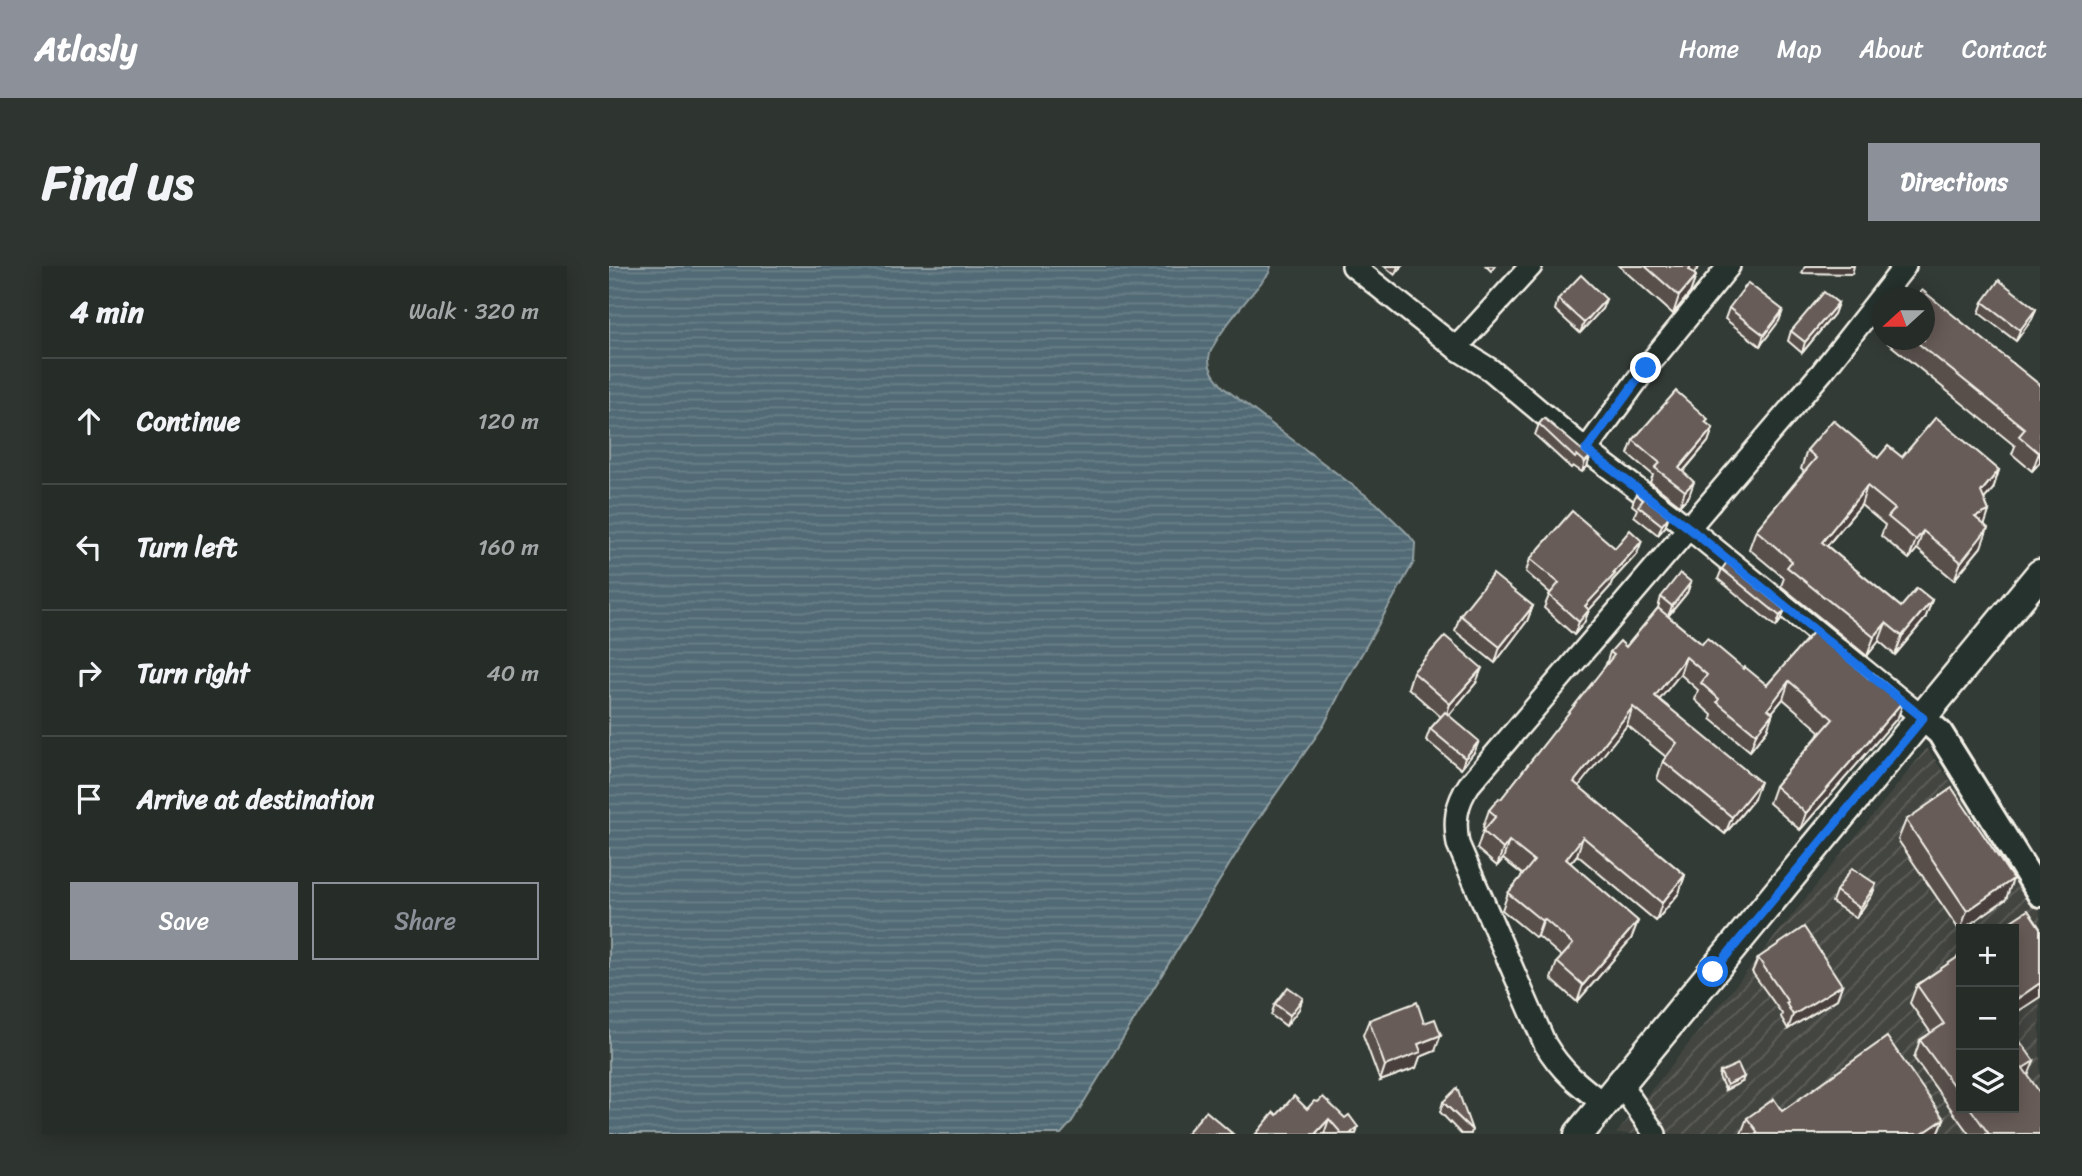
<!DOCTYPE html>
<meta charset="utf-8">
<style>
body{margin:0;font-family:Sriracha,sans-serif;background:#2e3430;color:#f1f3f6}
.controls{position:absolute;right:21px;bottom:21px;display:grid;overflow:hidden;border-radius:0px;box-shadow:0 4px 18px #0003}
.controls button{width:63px;height:63px;display:grid;place-items:center;padding:0;border:0;border-bottom:2px solid #424845;background:#262c28;color:#f1f3f6;font:35px sans-serif}
.compass{position:absolute;left:1263px;top:21px;width:63px;height:63px;border-radius:50%;background:#262c28;box-shadow:0 4px 18px #0003;rotate:249deg}
.stop{position:absolute;width:21px;height:21px;margin:-16px;border:5px solid #1a73e8;border-radius:50%;background:#fff}
.stop.end{background:#1a73e8;border-color:#fff;box-shadow:0 2px 7px #0008}
.list{margin:0;padding:0;list-style:none}
h2{display:flex;justify-content:space-between;align-items:center;height:91px;margin:0;padding:0 28px;font-size:30px}
h2 small{font-size:23px;font-weight:400;color:#a4a7a8}
.list li{display:grid;grid-template-columns:46px 1fr auto;gap:21px;align-items:center;box-sizing:border-box;height:126px;padding:0 28px;border-top:2px solid #424845}
.list b{display:block;font-size:26px;white-space:nowrap}
.list em{font-size:23px;font-style:normal;color:#a4a7a8}
.actions{display:flex;gap:14px;padding:21px 28px}
.actions a{flex:1;padding:16px 0;border:2px solid #8c9099;border-radius:0px;text-align:center;font-size:24px;color:#8c9099}
.actions .main{background:#8c9099;color:#fff}
.icon{flex:none;width:38px;height:38px;fill:none;stroke:currentColor;stroke-width:2;stroke-linecap:round;stroke-linejoin:round}
.map{position:relative;flex:none;width:1431px;height:868px;overflow:hidden;border-radius:0px}
header{display:flex;align-items:center;gap:42px;box-sizing:border-box;height:98px;padding:0 35px;background:#8c9099;color:#fff}
header strong{font-size:33px}
nav{display:flex;gap:38px;margin-inline-start:auto;font-size:24px}
.intro{display:flex;align-items:center;justify-content:space-between;box-sizing:border-box;height:168px;padding:0 42px}
h1{margin:0;font-size:49px}
.button{padding:18px 32px;border-radius:0px;background:#8c9099;color:#fff;font-size:24px;font-weight:700}
main{display:flex;gap:42px;padding:0 42px}
aside{flex:1;background:#262c28;border-radius:0px;box-shadow:0 4px 18px #0003}
.map>svg:first-child{display:block}
.industrial{fill:url(#industrial-furrows);fill-rule:evenodd}
.water{fill:url(#water-rules);stroke:#92a0a3;stroke-width:2}
.lines{fill:none;stroke-linecap:round;stroke-linejoin:round}
.minor-casing{stroke:#f4f1e8;stroke-width:26}
.tertiary-casing{stroke:#f4f1e8;stroke-width:30}
.secondary-casing{stroke:#f4f1e8;stroke-width:33}
.minor{stroke:#26332d;stroke-width:21}
.tertiary{stroke:#26332d;stroke-width:24}
.secondary{stroke:#26332d;stroke-width:28}
.wall{fill:#594f4c;stroke:#f4f1e8;stroke-width:2}
.shaded-wall{fill:#49403e;stroke:#f4f1e8;stroke-width:2}
.building{fill:#685c58;stroke:#f4f1e8;stroke-width:2}
.route{stroke:#1a73e8;stroke-width:9}
</style>
<header>
<strong>Atlasly</strong>
<nav><a>Home</a><a>Map</a><a>About</a><a>Contact</a></nav>
</header>
<div class="intro"><h1>Find us</h1><a class="button">Directions</a></div>
<main>
<aside>
<h2>4 min<small>Walk · 320 m</small></h2>
<ul class="list">
<li><svg class="icon" aria-label="ahead" viewBox="0 0 24 24"><path d="M12 20V5M6 11l6-6 6 6"/></svg><div><b>Continue</b></div><em>120 m</em></li>
<li><svg class="icon" aria-label="left" viewBox="0 0 24 24"><path d="M17 20v-9H6M10 6l-5 5 5 5"/></svg><div><b>Turn left</b></div><em>160 m</em></li>
<li><svg class="icon" aria-label="right" viewBox="0 0 24 24"><path d="M7 20v-9h11M14 6l5 5-5 5"/></svg><div><b>Turn right</b></div><em>40 m</em></li>
<li><svg class="icon" aria-label="arrive" viewBox="0 0 24 24"><path d="M6 21V4h12l-3 4 3 4H6"/></svg><div><b>Arrive at destination</b></div></li>
</ul>
<div class="actions"><a class="main">Save</a><a>Share</a></div>
</aside>
<div class="map">
<svg width="1431" height="868" viewBox="0 0 1431 868">
<defs>
<pattern id="industrial-furrows" width="10" height="10" patternUnits="userSpaceOnUse" patternTransform="scale(1.75)"><rect width="10" height="10" fill="#434540"/><path d="M-1 1l2-2M0 10L10 0M9 11l2-2" fill="none" stroke="#5f605c"/></pattern>
<pattern id="water-rules" width="6" height="5" patternUnits="userSpaceOnUse" patternTransform="scale(1.75)"><rect width="6" height="5" fill="#516a75"/><path d="M0 2.5h6" fill="none" stroke="#6b8089"/></pattern>
</defs>
<rect width="100%" height="100%" fill="#333b36"/>
<filter id="ink" filterUnits="userSpaceOnUse"><feTurbulence type="fractalNoise" baseFrequency=".0143" numOctaves="2"/><feDisplacementMap in="SourceGraphic" scale="14" xChannelSelector="R" yChannelSelector="G"/><feConvolveMatrix kernelMatrix="1 2 1 2 8 2 1 2 1" color-interpolation-filters="sRGB"/></filter>
<g filter="url(#ink)">
<path class="industrial" d="M 1318,482 L 1431,642 L 1431,868 L 1007,868 ZM 1352,663 L 1405,663 L 1405,842 L 1352,842 Z"/>
<path class="water" d="M 0,0 L 662,0 L 660,7 C 647,24 600,75 600,93 C 600,105 608,114 615,122 L 767,237 L 799,268 L 806,277 L 805,296 L 735,419 L 715,459 L 641,565 L 462,857 L 452,868 L 0,868 Z"/>
<g class="lines">
<g class="minor-casing">
<g id="minor">
<path d="M 744,0 L 847,82 L 882,104 L 977,184 L 1081,263 L 1314,452"/>
<path d="M 847,82 L 922,0"/>
<path d="M 977,184 L 1037,102 L 1120,0"/>
<path d="M 1012,819 L 1046,868"/>
<path d="M 995,838 C 969,818 953,806 936,778 L 849,578 C 845,555 847,538 860,519 L 1213,106 L 1296,0"/>
</g>
</g>
<g class="tertiary-casing">
<path id="tertiary" d="M 1314,452 L 1331,467 L 1431,628"/>
</g>
<g class="secondary-casing">
<path id="secondary" d="M 970,868 L 1431,308"/>
</g>
<use href="#minor" class="minor"/>
<use href="#tertiary" class="tertiary"/>
<use href="#secondary" class="secondary"/>
</g>
<g class="wall">
<path d="M 775,0 L 793,0 L 786,9 Z"/>
<path d="M 877,0 L 886,0 L 882,5 Z"/>
<path d="M 1010,0 L 1091,0 L 1085,7 L 1087,10 L 1081,27 L 1064,48 Z"/>
<path d="M 949,33 L 997,33 L 993,43 L 971,67 L 946,44 Z"/>
<path d="M 1374,36 L 1427,43 L 1423,53 L 1407,75 L 1370,47 Z"/>
<path d="M 1229,37 L 1225,48 L 1193,87 L 1179,75 L 1182,65 Z"/>
<path d="M 1120,42 L 1174,44 L 1170,55 L 1151,80 L 1116,53 Z"/>
<path d="M 1281,74 L 1315,74 L 1431,119 L 1431,196 L 1423,205 L 1403,188 L 1406,180 L 1279,77 Z"/>
<path d="M 1097,157 L 1104,162 L 1099,176 L 1074,206 L 1080,230 L 1071,239 L 1041,216 L 1044,209 L 1019,188 L 1024,174 Z"/>
<path d="M 930,158 L 981,191 L 978,201 L 973,206 L 964,200 L 962,202 L 926,169 Z"/>
<path d="M 1198,184 L 1269,192 L 1293,191 L 1390,204 L 1384,223 L 1375,233 L 1380,245 L 1375,259 L 1372,281 L 1345,314 L 1308,283 L 1300,293 L 1272,270 L 1276,259 L 1252,239 L 1218,280 L 1292,341 L 1323,334 L 1316,353 L 1286,389 L 1270,375 L 1258,390 L 1172,320 L 1175,312 L 1140,283 L 1147,264 L 1195,206 L 1192,203 Z"/>
<path d="M 1028,226 L 1056,261 L 1049,269 L 1025,250 L 1028,243 L 1023,239 Z"/>
<path d="M 1006,282 L 1028,288 L 1003,315 L 1001,321 L 980,344 L 975,357 L 965,369 L 935,342 L 941,327 L 917,306 L 921,293 Z"/>
<path d="M 1113,303 L 1176,344 L 1172,354 L 1167,361 L 1109,313 Z"/>
<path d="M 1082,316 L 1078,327 L 1059,350 L 1093,378 L 1135,403 L 1158,419 L 1206,364 L 1260,412 L 1295,434 L 1289,451 L 1191,564 L 1160,537 L 1166,520 L 1212,466 L 1174,433 L 1163,446 L 1158,464 L 1141,485 L 1102,453 L 1103,449 L 1086,434 L 1089,424 L 1071,408 L 1050,434 L 1145,533 L 1116,568 L 1048,513 L 1054,495 L 1057,491 L 1018,459 L 969,520 L 1076,609 L 1070,627 L 1047,655 L 968,589 L 961,597 L 1029,655 L 1022,673 L 968,736 L 942,713 L 948,696 L 953,691 L 929,670 L 927,672 L 893,644 L 899,627 L 914,609 L 894,593 L 888,600 L 868,583 L 874,565 L 876,563 L 874,561 L 880,544 L 892,533 L 996,401 L 1001,386 L 1017,381 L 1049,342 L 1052,331 Z"/>
<path d="M 924,340 L 918,355 L 886,397 L 846,365 L 851,349 Z"/>
<path d="M 804,406 L 867,417 L 839,449 L 866,485 L 852,503 L 817,474 L 821,463 L 832,451 L 799,422 Z"/>
<path d="M 1297,554 L 1397,633 L 1351,665 L 1289,574 Z"/>
<path d="M 1267,618 L 1263,629 L 1247,652 L 1223,636 L 1227,625 Z"/>
<path d="M 1352,689 L 1352,842 L 1405,842 L 1431,868 L 1360,868 L 1305,792 L 1311,774 L 1322,767 L 1301,737 L 1308,719 Z"/>
<path d="M 1149,692 L 1233,719 L 1228,733 L 1179,763 L 1172,751 L 1173,748 L 1143,706 Z"/>
<path d="M 666,738 L 690,743 L 677,760 L 662,749 Z"/>
<path d="M 760,754 L 826,785 L 811,791 L 807,802 L 771,815 L 754,769 Z"/>
<path d="M 1111,806 L 1133,816 L 1116,824 L 1110,811 Z"/>
<path d="M 834,836 L 863,864 L 862,868 L 852,868 L 831,846 Z"/>
<path d="M 698,843 L 749,861 L 747,868 L 647,868 L 668,849 Z"/>
<path d="M 1173,845 L 1335,853 L 1329,868 L 1132,868 L 1138,852 Z"/>
</g>
<g class="shaded-wall">
<path d="M 789,0 L 793,0 L 786,9 Z"/>
<path d="M 1082,0 L 1091,0 L 1073,21 L 1080,3 Z"/>
<path d="M 1196,0 L 1245,0 L 1243,8 L 1193,7 Z"/>
<path d="M 1087,10 L 1081,27 L 1064,48 L 1070,30 Z"/>
<path d="M 997,33 L 993,43 L 971,67 L 975,57 Z"/>
<path d="M 1229,37 L 1225,48 L 1193,87 L 1196,76 Z"/>
<path d="M 1427,43 L 1423,53 L 1407,75 L 1411,64 Z"/>
<path d="M 1174,44 L 1170,55 L 1151,80 L 1155,69 Z"/>
<path d="M 1104,162 L 1099,176 L 1065,216 L 1070,202 Z"/>
<path d="M 1431,185 L 1431,196 L 1423,205 L 1430,187 Z"/>
<path d="M 981,191 L 978,201 L 973,206 L 976,196 Z"/>
<path d="M 1390,204 L 1384,223 L 1365,245 L 1372,226 Z"/>
<path d="M 1085,216 L 1080,230 L 1071,239 L 1076,225 Z"/>
<path d="M 1258,220 L 1252,239 L 1206,294 L 1213,276 Z"/>
<path d="M 1380,245 L 1374,264 L 1366,251 Z"/>
<path d="M 1060,250 L 1056,261 L 1049,269 L 1053,259 Z"/>
<path d="M 1379,262 L 1372,281 L 1345,314 L 1352,296 Z"/>
<path d="M 1314,265 L 1308,283 L 1300,293 L 1307,274 Z"/>
<path d="M 1033,275 L 1028,288 L 1003,315 L 1001,321 L 980,344 L 975,357 L 965,369 L 976,340 Z"/>
<path d="M 1082,316 L 1078,327 L 1059,350 L 1063,340 Z"/>
<path d="M 1323,334 L 1316,353 L 1286,389 L 1293,370 Z"/>
<path d="M 924,340 L 918,355 L 886,397 L 891,381 Z"/>
<path d="M 1176,344 L 1172,354 L 1167,361 L 1171,350 Z"/>
<path d="M 1277,357 L 1270,375 L 1258,390 L 1265,371 Z"/>
<path d="M 1077,391 L 1071,408 L 1039,448 L 1046,430 Z"/>
<path d="M 873,402 L 867,417 L 836,454 L 841,438 Z"/>
<path d="M 1180,415 L 1174,433 L 1152,460 L 1159,443 Z"/>
<path d="M 1295,434 L 1289,451 L 1191,564 L 1197,547 Z"/>
<path d="M 1024,441 L 1018,459 L 959,534 L 965,516 Z"/>
<path d="M 1164,447 L 1158,464 L 1141,485 L 1147,468 Z"/>
<path d="M 870,475 L 866,485 L 852,503 L 856,492 Z"/>
<path d="M 1151,516 L 1145,533 L 1116,568 L 1123,551 Z"/>
<path d="M 974,571 L 968,589 L 950,610 L 957,593 Z"/>
<path d="M 900,575 L 894,593 L 888,600 L 894,583 Z"/>
<path d="M 1076,609 L 1070,627 L 1047,655 L 1053,637 Z"/>
<path d="M 1404,613 L 1397,633 L 1351,665 L 1358,645 Z"/>
<path d="M 1267,618 L 1263,629 L 1247,652 L 1251,642 Z"/>
<path d="M 935,653 L 929,670 L 927,672 L 933,655 Z"/>
<path d="M 1029,655 L 1022,673 L 968,736 L 974,719 Z"/>
<path d="M 1431,717 L 1431,731 L 1405,748 L 1405,735 Z"/>
<path d="M 1233,719 L 1228,733 L 1179,763 L 1184,749 Z"/>
<path d="M 694,732 L 690,743 L 677,760 L 681,749 Z"/>
<path d="M 832,769 L 826,785 L 811,791 L 807,802 L 771,815 L 776,800 L 809,778 Z"/>
<path d="M 1425,795 L 1418,813 L 1414,802 Z"/>
<path d="M 1135,811 L 1133,816 L 1116,824 L 1118,819 Z"/>
<path d="M 720,853 L 715,868 L 706,868 Z"/>
<path d="M 1335,853 L 1329,868 L 1313,868 Z"/>
</g>
<g class="building">
<path d="M 1036,0 L 1082,0 L 1080,3 L 1087,10 L 1070,30 Z"/>
<path d="M 972,9 L 997,33 L 975,57 L 949,33 Z"/>
<path d="M 1390,14 L 1427,43 L 1411,64 L 1374,36 Z"/>
<path d="M 1139,17 L 1174,44 L 1155,69 L 1120,42 Z"/>
<path d="M 1313,24 L 1431,119 L 1431,185 L 1430,187 L 1410,170 L 1416,163 L 1305,74 L 1315,74 L 1315,32 L 1308,32 Z"/>
<path d="M 1215,26 L 1229,37 L 1196,76 L 1182,65 Z"/>
<path d="M 1067,125 L 1099,153 L 1096,156 L 1104,162 L 1070,202 L 1085,216 L 1076,225 L 1046,202 L 1051,197 L 1024,174 Z"/>
<path d="M 1327,151 L 1390,204 L 1372,226 L 1380,245 L 1366,251 L 1379,262 L 1352,296 L 1314,265 L 1307,274 L 1279,251 L 1286,243 L 1258,220 L 1213,276 L 1292,341 L 1308,322 L 1323,334 L 1293,370 L 1277,357 L 1265,371 L 1178,301 L 1183,295 L 1147,264 L 1207,192 L 1198,184 L 1224,154 L 1269,192 L 1279,180 L 1293,191 Z"/>
<path d="M 935,152 L 981,191 L 976,196 L 968,189 L 966,192 L 930,158 Z"/>
<path d="M 1028,226 L 1060,250 L 1053,259 L 1029,240 L 1034,234 L 1027,228 Z"/>
<path d="M 963,245 L 1006,282 L 1021,264 L 1033,275 L 1004,307 L 1006,308 L 976,340 L 980,344 L 970,356 L 940,329 L 950,317 L 921,293 Z"/>
<path d="M 1118,296 L 1176,344 L 1171,350 L 1113,303 Z"/>
<path d="M 1071,307 L 1082,316 L 1063,340 L 1052,331 Z"/>
<path d="M 884,308 L 924,340 L 891,381 L 851,349 Z"/>
<path d="M 1049,342 L 1093,378 L 1098,372 L 1135,403 L 1136,401 L 1158,419 L 1206,364 L 1260,412 L 1264,407 L 1295,434 L 1197,547 L 1166,520 L 1224,453 L 1180,415 L 1159,443 L 1164,447 L 1147,468 L 1108,436 L 1110,433 L 1092,417 L 1098,409 L 1077,391 L 1046,430 L 1151,516 L 1123,551 L 1054,495 L 1068,477 L 1024,441 L 965,516 L 1076,609 L 1053,637 L 974,571 L 957,593 L 1029,655 L 974,719 L 948,696 L 964,678 L 935,653 L 933,655 L 899,627 L 925,595 L 900,575 L 894,583 L 874,565 L 887,550 L 880,544 L 890,532 L 892,533 L 1005,389 L 1001,386 L 1011,375 L 1017,381 Z"/>
<path d="M 836,370 L 873,402 L 841,438 L 804,406 Z"/>
<path d="M 836,446 L 870,475 L 856,492 L 821,463 Z"/>
<path d="M 1343,522 L 1404,613 L 1358,645 L 1297,554 Z"/>
<path d="M 1243,602 L 1267,618 L 1251,642 L 1227,625 Z"/>
<path d="M 1419,644 L 1431,662 L 1431,717 L 1405,735 L 1405,663 L 1390,663 Z"/>
<path d="M 1195,661 L 1233,719 L 1184,749 L 1177,737 L 1179,736 L 1149,692 Z"/>
<path d="M 1352,689 L 1352,830 L 1311,774 L 1335,758 L 1308,719 Z"/>
<path d="M 679,721 L 694,732 L 681,749 L 666,738 Z"/>
<path d="M 808,736 L 815,757 L 826,753 L 832,769 L 809,778 L 812,786 L 776,800 L 760,754 Z"/>
<path d="M 1405,767 L 1425,795 L 1414,802 L 1431,827 L 1431,868 L 1380,868 L 1361,842 L 1405,842 Z"/>
<path d="M 1278,771 L 1335,853 L 1313,868 L 1150,868 L 1138,852 L 1165,833 L 1173,845 Z"/>
<path d="M 1129,798 L 1135,811 L 1118,819 L 1111,806 Z"/>
<path d="M 848,822 L 863,864 L 834,836 Z"/>
<path d="M 685,830 L 698,843 L 705,835 L 709,836 L 714,831 L 736,852 L 740,849 L 749,861 L 741,868 L 733,868 L 720,853 L 706,868 L 647,868 L 665,846 L 668,849 Z"/>
<path d="M 597,845 L 624,868 L 577,868 Z"/>
</g>
</g>
<g class="lines" filter="url(#ink)">
<path class="route" d="M 1037,102 L 977,184 L 1080,262 L 1314,452 L 1104,706"/>
</g>
</svg>
<div class="controls">
<button>+</button>
<button>−</button>
<button><svg class="icon" aria-label="layers" viewBox="0 0 24 24"><path d="M12 4l9 5-9 5-9-5zM3 14l9 5 9-5"/></svg></button>
</div>
<svg class="compass" viewBox="-18 -18 36 36"><path d="M0-13l5 13h-10z" fill="#e53935"/><path d="M0 13l5-13h-10z" fill="#a4a7a8"/></svg>
<div class="stop" style="left:1104px;top:706px"></div>
<div class="stop end" style="left:1037px;top:102px"></div>
</div>
</main>
